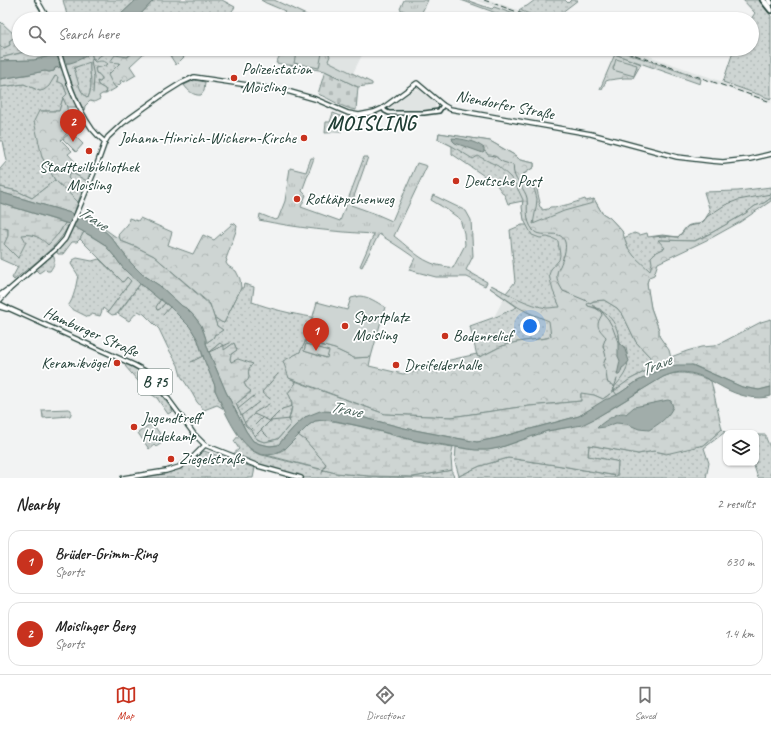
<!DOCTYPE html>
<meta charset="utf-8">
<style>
body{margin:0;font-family:Caveat,sans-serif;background:#f6f6f6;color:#222}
.controls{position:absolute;right:12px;bottom:12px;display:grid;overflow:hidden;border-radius:8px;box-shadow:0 1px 3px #0004}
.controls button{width:36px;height:36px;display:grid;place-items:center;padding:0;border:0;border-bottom:1px solid #e0e0e0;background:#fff;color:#222;font:20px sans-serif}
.you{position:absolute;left:530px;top:326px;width:14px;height:14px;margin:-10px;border:3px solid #fff;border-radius:50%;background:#1a73e8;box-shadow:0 0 0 6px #1a73e833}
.badge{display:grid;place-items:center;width:26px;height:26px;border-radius:50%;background:#c8321e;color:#fff;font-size:13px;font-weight:700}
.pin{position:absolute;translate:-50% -33px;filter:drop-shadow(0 1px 2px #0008)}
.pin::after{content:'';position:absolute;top:21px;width:14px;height:12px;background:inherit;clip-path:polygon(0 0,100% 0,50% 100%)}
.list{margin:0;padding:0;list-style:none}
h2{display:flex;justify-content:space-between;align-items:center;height:52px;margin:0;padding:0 16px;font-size:17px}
h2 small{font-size:13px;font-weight:400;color:#767676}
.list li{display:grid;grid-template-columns:26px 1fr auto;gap:12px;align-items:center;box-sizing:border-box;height:64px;margin:0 8px 8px;padding:0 8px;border:1px solid #e0e0e0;border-radius:12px}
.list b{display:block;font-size:15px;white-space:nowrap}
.list p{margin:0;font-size:13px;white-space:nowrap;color:#767676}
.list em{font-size:13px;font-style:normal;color:#767676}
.icon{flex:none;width:22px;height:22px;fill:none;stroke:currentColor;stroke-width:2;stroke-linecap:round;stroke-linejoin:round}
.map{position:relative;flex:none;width:771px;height:478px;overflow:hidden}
.search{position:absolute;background:#fff;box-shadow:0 1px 3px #0004;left:12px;right:12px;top:12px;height:44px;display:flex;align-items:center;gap:10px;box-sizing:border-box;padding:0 14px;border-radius:22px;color:#767676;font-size:15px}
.sheet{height:196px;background:#fff}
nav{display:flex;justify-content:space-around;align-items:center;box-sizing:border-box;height:56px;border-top:1px solid #e0e0e0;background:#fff;font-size:11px;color:#767676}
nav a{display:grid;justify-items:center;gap:2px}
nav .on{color:#c8321e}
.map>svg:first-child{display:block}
.built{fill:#e0e4e3}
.grass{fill:url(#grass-dots);stroke:#768984}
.forest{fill:url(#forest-crowns);stroke:#768984;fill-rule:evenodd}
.wetland{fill:url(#wetland-marsh);stroke:#768984}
.cemetery{fill:url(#cemetery-stones);stroke:#768984}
.park{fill:url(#park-tufts);stroke:#768984}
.pitch{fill:#ced5d3;stroke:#768984}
.water{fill:#a1adaa;stroke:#6d807b}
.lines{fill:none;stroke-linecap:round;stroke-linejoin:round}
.stream{stroke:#6d807b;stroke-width:1}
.tertiary-casing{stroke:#1f3d34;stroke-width:6}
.secondary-casing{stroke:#1f3d34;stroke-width:6}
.primary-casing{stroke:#1f3d34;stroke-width:6}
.motorway-casing{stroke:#1f3d34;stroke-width:8}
.tertiary{stroke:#fff;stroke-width:3}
.secondary{stroke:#fff;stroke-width:3.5}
.primary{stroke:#fff;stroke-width:3.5}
.motorway{stroke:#fff;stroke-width:4.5}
.rail{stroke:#1f3d34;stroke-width:1;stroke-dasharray:6 3;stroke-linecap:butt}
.poi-dot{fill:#c8321e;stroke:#fff;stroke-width:1.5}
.labels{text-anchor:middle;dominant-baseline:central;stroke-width:3.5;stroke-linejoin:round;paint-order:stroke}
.shield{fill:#fff;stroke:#627771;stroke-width:1}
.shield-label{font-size:15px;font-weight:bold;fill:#1f3d34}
.poi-label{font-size:16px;fill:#1f3d34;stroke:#fff;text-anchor:start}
.street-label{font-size:16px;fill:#1f3d34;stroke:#fff}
.water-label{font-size:17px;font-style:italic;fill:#465f57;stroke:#fff}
.district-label{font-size:20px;font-weight:bold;letter-spacing:1px;fill:#1f3d34;stroke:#fff}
</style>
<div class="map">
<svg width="771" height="478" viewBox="0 0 771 478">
<defs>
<pattern id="grass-dots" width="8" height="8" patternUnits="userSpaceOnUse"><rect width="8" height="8" fill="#ced5d3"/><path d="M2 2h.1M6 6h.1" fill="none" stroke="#b0b8b6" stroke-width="1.8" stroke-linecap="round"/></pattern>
<pattern id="forest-crowns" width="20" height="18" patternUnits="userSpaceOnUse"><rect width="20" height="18" fill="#ced5d3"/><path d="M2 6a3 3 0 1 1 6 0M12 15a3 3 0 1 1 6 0" fill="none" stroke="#b0b8b6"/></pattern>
<pattern id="wetland-marsh" width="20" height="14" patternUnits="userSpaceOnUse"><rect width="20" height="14" fill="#ced5d3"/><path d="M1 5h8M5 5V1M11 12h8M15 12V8" fill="none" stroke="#b0b8b6"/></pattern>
<pattern id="cemetery-stones" width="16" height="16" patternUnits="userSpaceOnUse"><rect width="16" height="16" fill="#ced5d3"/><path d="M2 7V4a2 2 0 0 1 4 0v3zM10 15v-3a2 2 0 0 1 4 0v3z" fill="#b0b8b6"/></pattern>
<pattern id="park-tufts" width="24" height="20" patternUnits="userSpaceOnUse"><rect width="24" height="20" fill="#ced5d3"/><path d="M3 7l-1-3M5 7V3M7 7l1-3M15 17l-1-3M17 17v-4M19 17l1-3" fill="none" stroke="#b0b8b6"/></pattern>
</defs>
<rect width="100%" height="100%" fill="#f2f3f3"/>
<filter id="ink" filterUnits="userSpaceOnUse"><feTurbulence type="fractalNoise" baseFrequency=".025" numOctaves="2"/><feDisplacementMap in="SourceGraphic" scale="8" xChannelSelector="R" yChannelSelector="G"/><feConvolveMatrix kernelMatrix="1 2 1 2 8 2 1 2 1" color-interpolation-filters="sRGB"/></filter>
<g filter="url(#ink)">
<g class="built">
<path d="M 474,0 L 490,0 L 543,19 L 528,19 Z"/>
<path d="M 330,49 L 365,49 L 353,73 L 328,61 L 329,56 L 328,53 Z"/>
<path d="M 615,49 L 629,49 L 723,82 L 771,99 L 771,103 Z"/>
<path d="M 415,89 L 420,90 L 436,103 L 435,108 L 434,109 L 424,110 L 390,110 L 389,108 Z"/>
<path d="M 504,298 L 518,307 L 494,317 Z"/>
</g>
<g class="grass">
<path d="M 63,0 L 136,0 L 116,19 L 68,19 Z"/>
<path d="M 154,0 L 222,0 L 235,7 L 226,19 L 136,19 Z"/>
<path d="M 535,0 L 565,0 L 568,3 L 571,0 L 578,0 L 553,19 L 543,19 L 519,10 L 522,8 L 527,6 Z"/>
<path d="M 743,0 L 759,0 L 771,16 L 771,99 L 723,82 L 734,49 L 752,49 L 752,19 L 751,19 L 755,13 Z"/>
<path d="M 19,33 L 19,49 L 37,49 L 0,58 L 0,46 L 4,48 L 10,45 L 9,41 L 16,36 Z"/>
<path d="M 97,49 L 144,49 C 124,53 119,66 112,83 L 116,88 L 106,94 L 105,89 L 98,85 L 97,81 L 100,82 L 102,79 C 101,76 99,74 96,73 L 95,68 L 105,66 C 96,62 94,62 91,53 Z"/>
<path d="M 90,61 C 89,75 94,85 88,98 C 78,92 77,78 74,69 L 76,67 Z"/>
<path d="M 55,76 L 58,77 L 63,84 L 67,94 L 63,98 L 59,111 L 39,111 L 42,157 L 55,180 L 32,198 L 17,191 L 0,187 L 0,169 L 7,161 L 3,141 L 0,141 L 0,87 L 24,84 L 40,91 L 51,82 Z"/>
<path d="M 439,133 L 490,141 L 516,156 L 520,160 L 534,163 L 534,167 L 524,174 L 527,184 L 536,185 L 540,203 L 539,204 L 540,207 L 542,208 L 542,210 L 548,209 L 550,207 C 563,207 573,203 585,199 L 586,201 L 594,199 L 602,213 L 610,218 L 622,231 L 624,238 L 634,233 L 640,235 L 647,233 L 648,237 L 663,235 L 678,237 C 687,228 684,224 699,224 L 704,221 L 710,211 L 704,192 L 738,191 L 771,187 L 771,198 L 764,203 L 755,206 L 746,213 L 713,232 L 694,241 L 659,240 L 665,248 L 655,253 L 647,283 L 648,292 L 651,308 L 659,330 L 659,336 L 664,344 L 612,293 L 579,304 L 620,344 L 619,333 L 600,309 L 588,306 L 587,304 L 594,301 L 604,300 L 617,308 L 623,315 L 636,342 L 650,357 L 655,366 L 629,380 L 608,396 L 551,336 L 547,338 C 533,340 518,341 505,345 C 496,348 488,354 479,357 L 477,356 L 470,326 L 498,316 L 517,307 L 490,288 L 491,285 L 506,293 L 515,282 L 510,230 L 522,225 L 527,225 C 523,217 522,209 523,201 L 508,204 L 505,196 L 496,184 L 452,154 L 452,146 L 438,139 Z"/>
<path d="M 71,171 L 87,181 L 82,192 L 68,178 Z"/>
<path d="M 65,223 L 69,224 C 60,246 32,265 14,280 L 12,278 L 18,267 L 0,259 L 0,227 L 8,229 L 8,236 C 21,235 30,232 42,239 L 59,233 Z"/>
<path d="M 74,226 L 84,232 L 80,239 L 77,242 L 72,242 L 63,254 L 58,254 L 56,251 L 67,240 Z"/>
<path d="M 52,254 C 57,260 54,265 50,271 L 47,271 L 45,269 L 39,273 L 35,269 Z"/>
<path d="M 77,258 L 92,261 L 99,259 L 123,282 L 127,277 L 131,281 L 108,312 L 103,308 L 100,316 L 92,314 L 88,317 L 70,308 L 70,307 L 68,306 C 74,299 76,285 78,275 L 71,264 L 73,260 Z"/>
<path d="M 140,284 L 170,307 L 190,327 L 198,340 L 203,356 L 215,386 L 215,390 L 224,409 L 217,405 L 204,410 L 197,402 L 192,393 L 181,376 L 178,365 L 168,348 L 159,329 L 144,314 L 138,311 L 129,321 L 118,314 Z"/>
<path d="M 244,284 L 254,287 L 252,302 C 272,309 291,314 312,317 L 304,345 L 300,352 L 292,357 L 289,378 L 295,381 L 296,383 L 288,393 L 290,396 L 292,406 L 289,419 L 290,425 L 278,439 L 265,442 L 261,441 L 256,438 L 251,430 L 246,426 L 236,404 L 251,392 L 246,387 L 244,383 L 249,377 C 248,371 248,368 253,364 L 231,362 C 228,356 232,353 237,350 L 234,343 L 223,351 L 220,343 L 209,352 L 206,343 L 213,338 L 215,334 L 223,330 L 217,326 L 214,317 L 221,322 L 224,323 L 241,288 L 243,288 Z"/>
<path d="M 126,364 L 138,370 L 150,379 L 173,411 L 168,414 L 157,398 L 151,394 L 144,384 L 139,381 L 138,381 L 125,366 Z"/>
<path d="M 722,429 L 725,432 L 704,448 L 709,463 L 706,478 L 459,478 L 459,476 L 480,466 L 508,458 L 562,466 L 616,476 L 618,462 L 615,461 L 588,456 L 589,445 L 638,454 L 654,451 L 664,453 L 704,445 Z"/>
<path d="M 239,435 L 251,450 L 258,454 L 336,473 L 369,476 L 413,477 L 452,470 L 452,473 L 455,478 L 303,478 L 259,466 L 232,455 L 239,449 L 234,441 Z"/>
<path d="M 756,435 L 766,435 L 766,438 L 771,450 L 771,478 L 758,478 L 753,463 L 756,463 Z"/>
<path d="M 204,451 L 255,468 L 253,478 L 143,478 L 145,476 C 156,475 168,474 179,469 C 188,465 196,457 204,451 Z"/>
</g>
<g class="forest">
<path d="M 144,49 L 144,53 L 130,66 L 136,75 L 124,82 L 122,80 L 120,81 L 121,83 L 116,88 L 112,83 L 108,75 L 120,63 L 110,62 L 115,55 L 128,57 L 135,51 Z"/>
<path d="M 170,49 L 192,49 L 176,65 L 167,51 Z"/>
<path d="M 91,53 L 93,60 L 95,62 C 100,61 104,60 108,64 L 105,66 L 95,68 L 96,73 C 99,74 101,76 102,79 L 100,82 L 97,81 L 98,85 L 105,89 L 106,94 L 102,94 L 99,96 L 100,99 L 94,102 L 90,101 L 85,106 L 84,111 L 76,94 L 66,67 L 66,63 L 69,63 ZM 90,62 C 89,75 94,85 88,98 C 79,92 79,84 76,75 C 76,73 75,71 74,68 L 76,67 Z"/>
<path d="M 615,54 L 641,64 L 633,78 L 624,78 L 609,80 L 606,81 L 602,89 L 600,89 Z"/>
<path d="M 63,98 C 65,101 67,105 67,108 C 69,116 68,119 74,125 L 61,140 L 72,151 L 68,154 L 78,165 L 90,173 L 87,181 L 70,172 L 68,178 L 82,192 L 78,202 L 55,180 L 42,157 L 34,121 L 39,111 L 59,111 Z"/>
<path d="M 439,133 L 490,141 L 516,156 L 520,160 L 534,163 L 534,167 L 522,175 L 526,186 L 534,188 L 537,199 L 536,208 L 533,224 L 564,211 L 593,203 L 593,200 L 594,199 L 602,213 L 610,218 L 622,231 L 628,248 L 634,256 L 650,271 L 652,263 L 651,257 L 655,253 L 665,248 L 658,240 L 695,241 L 713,232 L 746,213 L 755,206 L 764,203 L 771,198 L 771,201 L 740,222 L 713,237 L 658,263 L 654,275 L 649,277 L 647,283 L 651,308 L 659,330 L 659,336 L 669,350 L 671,358 L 655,366 L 650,357 L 636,342 L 623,315 L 617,308 L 604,300 L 594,301 L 587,304 L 588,306 C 610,312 617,322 620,344 L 626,348 C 631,369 625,374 613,389 L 614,391 L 603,399 L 594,395 L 581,394 L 581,401 L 520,407 L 451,417 L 385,414 L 289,378 L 283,361 L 300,352 L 306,341 L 335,349 L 354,358 L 371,357 L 369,366 L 403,374 L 431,368 L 450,360 L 477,354 L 477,356 L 479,357 C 488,354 496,348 505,345 C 518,341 533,340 547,338 L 551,336 L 549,321 L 527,312 L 518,307 L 490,288 L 491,285 C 506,293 530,306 547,308 C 551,308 555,307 560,307 L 553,291 L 549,275 L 551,269 L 559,260 L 560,255 L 558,241 L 554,239 L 547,237 L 540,238 L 532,235 L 524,220 L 522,207 L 523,200 L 516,185 L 510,177 L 498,166 L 478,156 L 473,159 L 452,146 L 438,139 ZM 306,344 L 328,351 L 326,358 L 304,351 Z"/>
<path d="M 129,218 L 138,221 L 140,218 L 172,232 L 168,245 L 193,254 L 203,235 L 214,240 L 231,225 L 232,223 L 235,224 L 237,226 L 236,231 L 226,259 L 227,260 L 226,263 L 228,266 L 236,271 L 240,279 L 241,288 L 224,323 L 221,322 L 214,317 L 210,304 L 154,256 L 136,247 L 121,241 L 118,235 L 128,224 Z"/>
</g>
<g class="wetland">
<path d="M 1,22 L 16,36 L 9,41 L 10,45 L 4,48 L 0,46 L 0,23 Z"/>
<path d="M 38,49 L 55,49 L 56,54 L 34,60 L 0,61 L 0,58 L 32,50 Z"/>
<path d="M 60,67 L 63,72 L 78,107 L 67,107 L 63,98 L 67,94 L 63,84 L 57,81 L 58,77 L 55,76 L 49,86 L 44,90 L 40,91 L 24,84 L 0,87 L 0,79 L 30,74 L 45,71 L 49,72 L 54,71 L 55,68 Z"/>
<path d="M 55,180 L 78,202 L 74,214 L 0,192 L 0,187 L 17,191 L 32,198 Z"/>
<path d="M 0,203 L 65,223 L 59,233 L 48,245 C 41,238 33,233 22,235 L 26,242 L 18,258 L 4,244 L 8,236 L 8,229 L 0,227 Z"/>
<path d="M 79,214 L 102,227 L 116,237 L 118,235 L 121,241 L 136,247 L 154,256 L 210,305 L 217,326 L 223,330 L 217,334 L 215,334 L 213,338 L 206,343 C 206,330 193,311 182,306 L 160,286 L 142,274 L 131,263 L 110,236 L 102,229 L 78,216 Z"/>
<path d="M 84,232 L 104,244 L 115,257 L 123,268 L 140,284 L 117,314 L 112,315 L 108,312 L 131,281 L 127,277 L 123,282 L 80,239 Z"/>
<path d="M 771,319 L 771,387 L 759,390 L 742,387 L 693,365 L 660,370 L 636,382 L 620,393 L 579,416 L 497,438 L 477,442 L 404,428 L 342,412 L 305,417 L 294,427 L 278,445 L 270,446 L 260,444 L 253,441 L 246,431 L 226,392 L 209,352 L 220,343 L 224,346 L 224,350 L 234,343 L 237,350 L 231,354 L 230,359 L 231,362 L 238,359 L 253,364 C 248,368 248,371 249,377 L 248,380 L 244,383 L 246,387 L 251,391 L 236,404 L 246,426 L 251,430 L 256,439 L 261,441 L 265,442 L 278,439 L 290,425 L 290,422 L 289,419 C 292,410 294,402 288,393 L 296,383 L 295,381 L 385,414 L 451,417 L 520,407 L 581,401 L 581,393 L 594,395 L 603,399 L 629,380 L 671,358 L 671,357 L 687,351 L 701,347 L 714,346 L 721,343 L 761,322 Z"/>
<path d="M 679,373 C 692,373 699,376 711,381 L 722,429 L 704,445 L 666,454 L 664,453 L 654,451 L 638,454 L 589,445 L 588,456 L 615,461 L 618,462 L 617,476 L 562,466 L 508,458 L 480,466 L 459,476 L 455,462 L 456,447 C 468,449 480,451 492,449 C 512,446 529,435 548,431 C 563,428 581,426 595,418 C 618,406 640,390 663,377 L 671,374 Z"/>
<path d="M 324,420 C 354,423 383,433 412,440 C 426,443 439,445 453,447 L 451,458 L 452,470 L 413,477 L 369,476 L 336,473 L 266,455 L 275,454 L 285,449 L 309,425 L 315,421 Z"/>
</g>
<path class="cemetery" d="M 325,71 L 358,87 L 356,110 C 342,108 331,99 318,94 Z"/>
<g class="park">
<path d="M 261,0 L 274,0 L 315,19 L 281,19 L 280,18 L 285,11 L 266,3 Z"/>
<path d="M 404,0 L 428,0 L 419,18 L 400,9 Z"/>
<path d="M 461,0 L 466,0 L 492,9 L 494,7 L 528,19 L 508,18 L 496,13 Z"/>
<path d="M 280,49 L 327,49 L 330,56 L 328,61 L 372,83 L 372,85 L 358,87 L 325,71 L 276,63 L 279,57 Z"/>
<path d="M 600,49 L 615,49 L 701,79 L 700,84 Z"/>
<path d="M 195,80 L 205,82 L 204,91 L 201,95 C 194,96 188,91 184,85 Z"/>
<path d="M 333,113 L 341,116 L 341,132 L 325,133 L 326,122 L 330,122 Z"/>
<path d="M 364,157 L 368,157 L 351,205 L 376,214 L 392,221 L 417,163 L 427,166 L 394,236 C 405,244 417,257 429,262 C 437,266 445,266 453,268 L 465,245 L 464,233 L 460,219 L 446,209 L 431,200 L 433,195 L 466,211 L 471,220 L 473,256 L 466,270 L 487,282 L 485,286 L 467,277 L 436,277 L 409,270 L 415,258 L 402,249 L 379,234 L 362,267 L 360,266 L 374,234 C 336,232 297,228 259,220 L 260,214 L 275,220 L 278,219 L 285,201 L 290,168 L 306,172 L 311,158 L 314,158 L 302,191 L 306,195 L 301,207 L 340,221 Z"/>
<path d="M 69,409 L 71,410 L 71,414 L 70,416 L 43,418 L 42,410 Z"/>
<path d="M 150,424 L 153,424 L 165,441 L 156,447 L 154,445 L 149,449 L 138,433 Z"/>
</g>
<g class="pitch">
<path d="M 297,49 L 302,49 L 322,53 L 319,68 L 294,63 Z"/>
<path d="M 616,59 L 637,65 L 634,76 L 613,70 Z"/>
<path d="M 71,132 L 83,144 L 76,152 L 63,139 Z"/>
<path d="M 360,296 C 370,297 376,302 385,307 L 371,357 L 354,358 L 335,349 L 306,341 L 317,302 L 347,310 L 351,298 Z"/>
<path d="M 306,344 L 329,351 L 327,358 L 304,351 Z"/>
</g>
<g class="water">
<path d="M 136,0 L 154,0 L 136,19 L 116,19 Z"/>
<path d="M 68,49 L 97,49 C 89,54 79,61 70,63 C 67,63 64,63 60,64 L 60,67 L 55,68 L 54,71 L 49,72 L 45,71 L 30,74 L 0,79 L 0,61 L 34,60 L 62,53 Z"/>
<path d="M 452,138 C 463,139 475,141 484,148 L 484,152 L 483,153 L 455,143 L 453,141 Z"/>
<path d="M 0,192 L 74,214 L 102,229 L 110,236 L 131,263 L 142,274 L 160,286 L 182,306 L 186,308 L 193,315 L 201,325 L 206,339 L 206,343 L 209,352 L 226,392 L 246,431 L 253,441 L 260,444 L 270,446 L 278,445 L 294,427 L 305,417 L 320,411 L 342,412 L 404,428 L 477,442 L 497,438 L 579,416 L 606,399 L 608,399 L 620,393 L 636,382 L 660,370 L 676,365 L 692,365 L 742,387 L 759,390 L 771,387 L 771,396 C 756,401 737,395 724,388 C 713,382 702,375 690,373 C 680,371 672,373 663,377 L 594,419 L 582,425 L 547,431 L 539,434 L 499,448 L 488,450 L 475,450 L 413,440 L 364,427 L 336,421 L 324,420 L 315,421 L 309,425 L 285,449 L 284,448 C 249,476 226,413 215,390 L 215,386 L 205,362 L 198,340 L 190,327 L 170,307 L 161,299 L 160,300 L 129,274 L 123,268 L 115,257 L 104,244 L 93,237 L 69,224 L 0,203 Z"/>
<path d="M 618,342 L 624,347 L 629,361 C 627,364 624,367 622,368 C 621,371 621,373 619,375 L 617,375 L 620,361 L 618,356 Z"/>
<path d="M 668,400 L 671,401 L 673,407 C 668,418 659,424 649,430 L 639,429 L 627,424 L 616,423 L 605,427 L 597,428 C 601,423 618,412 623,413 C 624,413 625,413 626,414 L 634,407 Z"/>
</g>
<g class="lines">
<g class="stream">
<path d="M 93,93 L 94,77 L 91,60 L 97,58 L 110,49"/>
<path d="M 484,151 L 486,152 L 488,155 C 497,155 497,159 503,162 C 506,163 510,164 513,165 C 514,168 513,170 514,173 C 516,182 525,189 527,198 C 528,209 525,220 533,230 C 540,240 560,227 565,242 C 567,249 563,259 560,266 C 559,268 557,271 557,274 C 556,280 560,286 563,291 L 587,301 L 601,312 L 602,315 C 595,326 598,328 606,337 L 603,345 L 606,357 L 603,365 L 606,372 L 607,380 L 608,383 L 614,386 L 614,391 L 617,395"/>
<path d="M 653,237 L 663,236 L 678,237 L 688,226 L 700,224 L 708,216 L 725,205 L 738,200 L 771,194"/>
<path d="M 161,299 L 156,307 L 157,310 L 160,309 L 165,303"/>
<path d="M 602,312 L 608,319 L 612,326 L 618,342"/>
<path d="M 163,315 L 170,307"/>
<path d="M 209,352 L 230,343"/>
<path d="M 191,362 L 203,356"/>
<path d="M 614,388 L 617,379"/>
<path d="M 270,399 L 262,392 L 278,374"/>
<path d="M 238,409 L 254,396"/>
<path d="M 254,413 L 269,404"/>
<path d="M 242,415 L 259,402"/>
<path d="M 243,424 L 254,414 L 270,421 L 291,419"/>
<path d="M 250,430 L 262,418"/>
<path d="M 262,431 L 268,437"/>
<path d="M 298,435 L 305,440 L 326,464 L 322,473"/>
<path d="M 254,437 L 282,409 L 292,406"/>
</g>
<g class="tertiary-casing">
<path id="tertiary" d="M 383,108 L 385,111 L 389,113 L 424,113 L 439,111 L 443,105"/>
</g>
<g class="secondary-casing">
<g id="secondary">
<path d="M 37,0 L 48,19"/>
<path d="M 58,49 C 66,76 75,105 92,129 C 96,134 100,138 105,142"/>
<path d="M 0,295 L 7,290"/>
<path d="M 0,300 L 10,289 L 57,248 L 65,239 L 77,213 L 95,170 L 105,142 L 108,137 L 123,123 L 165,93 L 181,83 L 194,77 L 287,91 L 315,99 L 348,113 L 359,115 L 374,112 L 383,108 L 417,83 L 443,105 L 450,109 L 591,134 L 677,157 L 711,161 L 723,162 L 750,159 L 771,154"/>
<path d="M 123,478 L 166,471 L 179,467 L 192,458 L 205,445"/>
</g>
</g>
<g class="primary-casing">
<g id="primary">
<path d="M 0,304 L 10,309 L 134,365 L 145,371 L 152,377 L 194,434 L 205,445 L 258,466 L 301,478"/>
<path d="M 0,307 L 7,309"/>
</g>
</g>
<g class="motorway-casing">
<g id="motorway">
<path d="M 763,0 L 771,10"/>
<path d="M 769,0 L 771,3"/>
</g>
</g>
<use href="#tertiary" class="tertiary"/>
<use href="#secondary" class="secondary"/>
<use href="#primary" class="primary"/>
<use href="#motorway" class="motorway"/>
<g class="rail">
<path d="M 484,0 L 537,19"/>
<path d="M 618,49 L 771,102"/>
</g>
</g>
</g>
<g class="poi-dot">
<circle cx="234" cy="78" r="4"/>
<circle cx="304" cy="138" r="4"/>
<circle cx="89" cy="151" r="4"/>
<circle cx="456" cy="181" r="4"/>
<circle cx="297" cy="199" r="4"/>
<circle cx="345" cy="326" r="4"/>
<circle cx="445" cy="336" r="4"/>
<circle cx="117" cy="363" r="4"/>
<circle cx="396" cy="365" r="4"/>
<circle cx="134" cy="427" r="4"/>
<circle cx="171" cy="459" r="4"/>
</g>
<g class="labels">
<rect class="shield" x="138" y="369" width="34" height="26" rx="3"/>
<g class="shield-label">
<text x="155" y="382">B 75</text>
</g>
<g class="poi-label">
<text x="242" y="69">Polizeistation<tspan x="242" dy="18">Moisling</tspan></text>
<text x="296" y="138" text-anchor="end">Johann-Hinrich-Wichern-Kirche</text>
<text x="89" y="167" text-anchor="middle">Stadtteilbibliothek<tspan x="89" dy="18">Moisling</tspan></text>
<text x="464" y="181">Deutsche Post</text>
<text x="305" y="199">Rotkäppchenweg</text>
<text x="353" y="317">Sportplatz<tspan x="353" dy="18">Moisling</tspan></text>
<text x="453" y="336">Bodenrelief</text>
<text x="109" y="363" text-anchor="end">Keramikvögel</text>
<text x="404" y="365">Dreifelderhalle</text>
<text x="142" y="418">Jugendtreff<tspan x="142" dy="18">Hudekamp</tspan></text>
<text x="179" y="459">Ziegelstraße</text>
</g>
<g class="street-label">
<text transform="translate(505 105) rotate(11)">Niendorfer Straße</text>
<text transform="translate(91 332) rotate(24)">Hamburger Straße</text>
</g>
<g class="water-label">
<text transform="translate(93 218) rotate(32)">Trave</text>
<text transform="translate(656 365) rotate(-23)">Trave</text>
<text transform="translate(346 409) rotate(11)">Trave</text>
</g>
<g class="district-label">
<text x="372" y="123">MOISLING</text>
</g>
</g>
</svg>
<div class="controls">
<button><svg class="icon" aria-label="layers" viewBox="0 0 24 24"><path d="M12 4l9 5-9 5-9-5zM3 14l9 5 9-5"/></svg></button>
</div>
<div class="you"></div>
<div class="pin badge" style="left:316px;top:351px">1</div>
<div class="pin badge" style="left:73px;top:142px">2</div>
<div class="search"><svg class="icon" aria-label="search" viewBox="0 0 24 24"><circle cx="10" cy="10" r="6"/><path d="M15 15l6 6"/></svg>Search here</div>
</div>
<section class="sheet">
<h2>Nearby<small>2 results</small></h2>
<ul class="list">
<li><span class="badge">1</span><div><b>Brüder-Grimm-Ring</b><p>Sports</p></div><em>630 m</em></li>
<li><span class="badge">2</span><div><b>Moislinger Berg</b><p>Sports</p></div><em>1.4 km</em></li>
</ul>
</section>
<nav>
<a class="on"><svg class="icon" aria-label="map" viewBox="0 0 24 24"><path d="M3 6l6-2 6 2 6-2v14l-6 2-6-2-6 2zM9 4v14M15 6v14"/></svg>Map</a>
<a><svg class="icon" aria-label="directions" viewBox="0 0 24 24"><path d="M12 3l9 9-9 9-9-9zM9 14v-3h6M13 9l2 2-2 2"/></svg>Directions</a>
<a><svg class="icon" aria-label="saved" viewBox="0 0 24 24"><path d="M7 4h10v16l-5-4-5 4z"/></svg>Saved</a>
</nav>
